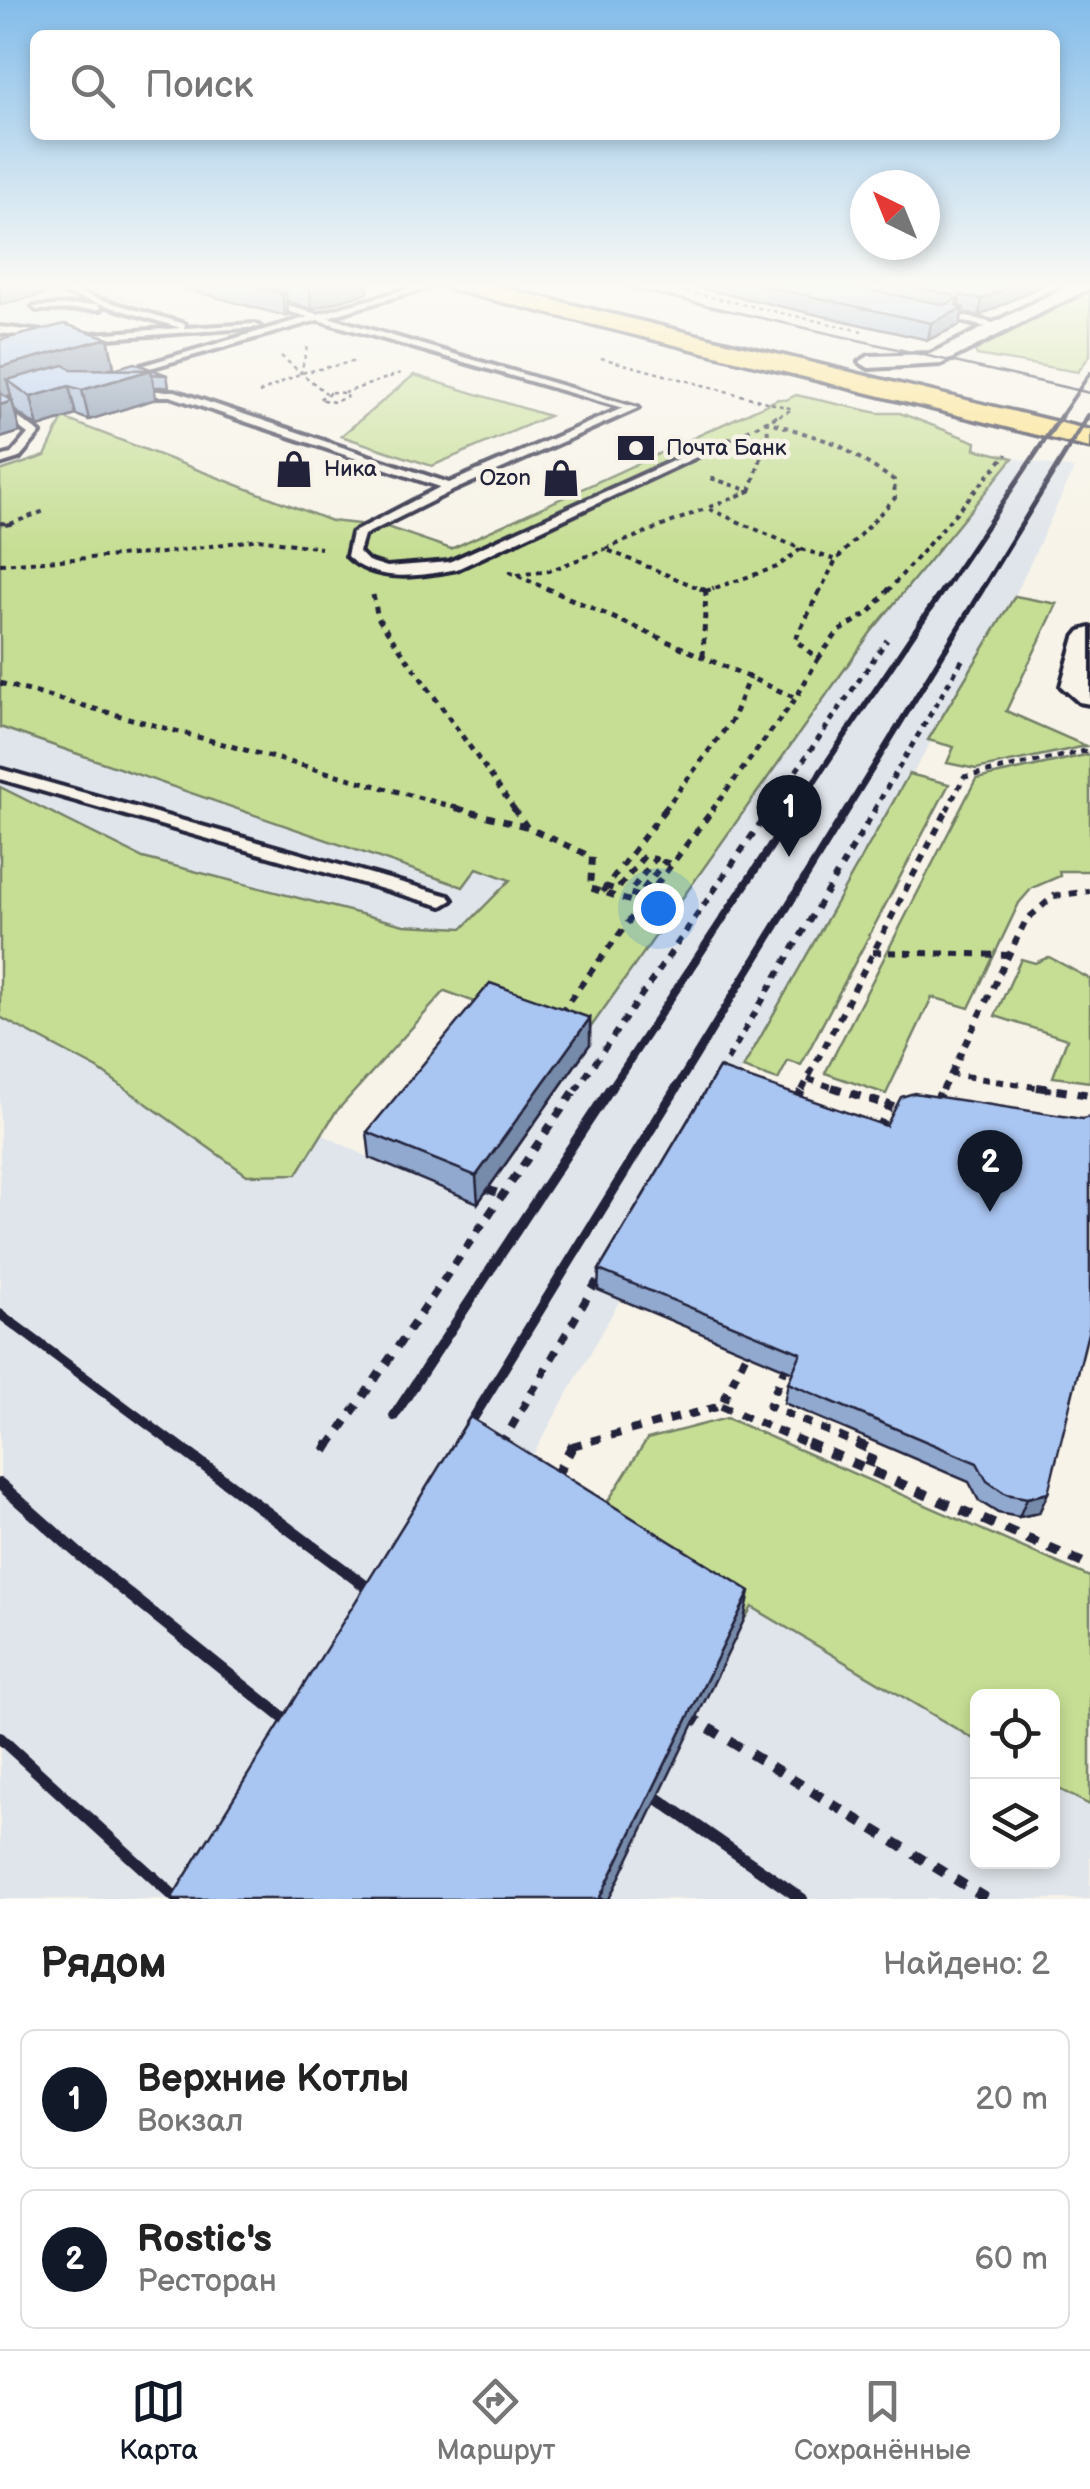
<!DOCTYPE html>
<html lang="ru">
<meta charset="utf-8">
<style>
body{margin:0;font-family:"Balsamiq Sans",sans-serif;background:#f2f2f2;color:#222}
.controls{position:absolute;right:30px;bottom:30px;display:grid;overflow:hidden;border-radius:15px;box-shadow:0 5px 15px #0003}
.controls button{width:90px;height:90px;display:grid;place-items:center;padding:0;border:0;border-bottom:2px solid #e0e0e0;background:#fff;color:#222;font:50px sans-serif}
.compass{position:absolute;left:850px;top:170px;width:90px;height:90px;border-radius:50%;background:#fff;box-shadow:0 5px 15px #0003;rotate:317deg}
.you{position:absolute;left:658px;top:908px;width:35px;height:35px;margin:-25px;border:8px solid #fff;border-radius:50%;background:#1a73e8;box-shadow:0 0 0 15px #1a73e833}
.badge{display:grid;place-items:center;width:65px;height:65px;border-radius:50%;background:#111827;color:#fff;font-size:32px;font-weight:700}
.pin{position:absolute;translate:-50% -82px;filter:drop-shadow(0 2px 5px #0008)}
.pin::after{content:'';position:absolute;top:52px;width:35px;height:30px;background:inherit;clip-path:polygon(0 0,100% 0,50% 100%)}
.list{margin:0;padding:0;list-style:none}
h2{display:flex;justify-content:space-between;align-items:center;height:130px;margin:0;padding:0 40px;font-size:42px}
h2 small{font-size:32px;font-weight:400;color:#767676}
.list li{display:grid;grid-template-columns:65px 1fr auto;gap:30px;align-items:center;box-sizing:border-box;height:140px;margin:0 20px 20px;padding:0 20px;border:2px solid #e0e0e0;border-radius:15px}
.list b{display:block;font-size:38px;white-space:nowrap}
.list p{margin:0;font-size:32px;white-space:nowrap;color:#767676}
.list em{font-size:32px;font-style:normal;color:#767676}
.icon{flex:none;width:55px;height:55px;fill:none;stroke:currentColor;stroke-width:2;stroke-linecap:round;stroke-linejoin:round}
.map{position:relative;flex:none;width:1090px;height:1899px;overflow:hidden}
.search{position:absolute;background:#fff;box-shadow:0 5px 15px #0003;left:30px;right:30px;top:30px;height:110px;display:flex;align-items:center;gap:25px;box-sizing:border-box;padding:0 35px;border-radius:15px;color:#767676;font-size:38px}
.sheet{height:450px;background:#fff}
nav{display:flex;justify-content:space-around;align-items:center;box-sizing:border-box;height:140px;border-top:2px solid #e0e0e0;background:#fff;font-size:28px;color:#767676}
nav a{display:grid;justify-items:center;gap:5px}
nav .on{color:#111827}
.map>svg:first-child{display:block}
.built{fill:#e0e5eb}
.green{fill:#c6de94;stroke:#748068;stroke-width:2.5}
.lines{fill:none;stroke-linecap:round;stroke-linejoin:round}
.lane-casing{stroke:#22223b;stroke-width:8}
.street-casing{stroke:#22223b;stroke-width:8}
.primary-casing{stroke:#22223b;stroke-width:7}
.path-far5{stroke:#22223b;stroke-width:2.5;stroke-dasharray:4 4;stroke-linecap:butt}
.path-far4{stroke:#22223b;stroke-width:4;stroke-dasharray:5 5;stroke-linecap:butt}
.path-far3{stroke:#22223b;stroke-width:5;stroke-dasharray:6 6;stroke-linecap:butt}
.path-far2{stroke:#22223b;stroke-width:6;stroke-dasharray:8 8;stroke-linecap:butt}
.path-far1{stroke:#22223b;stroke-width:8;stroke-dasharray:10 10;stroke-linecap:butt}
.path{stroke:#22223b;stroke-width:10;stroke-dasharray:12 12;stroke-linecap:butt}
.lane{fill:#f7f3e8;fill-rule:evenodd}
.street{fill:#f7f3e8;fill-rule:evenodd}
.primary{fill:#fce080;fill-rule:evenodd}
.tram{stroke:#22223b;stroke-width:2.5}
.rail-far5{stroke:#22223b;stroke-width:4}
.rail-far4{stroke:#22223b;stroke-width:5}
.rail-far3{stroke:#22223b;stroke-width:6}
.rail-far2{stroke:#22223b;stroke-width:8}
.rail-far1{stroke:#22223b;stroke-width:10}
.rail{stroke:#22223b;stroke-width:12}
.wall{fill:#91a9cf;stroke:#22223b;stroke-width:2.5;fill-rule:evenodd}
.shaded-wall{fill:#768aa9;stroke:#22223b;stroke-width:2.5}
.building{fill:#a9c5f1;stroke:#22223b;stroke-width:2.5}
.labels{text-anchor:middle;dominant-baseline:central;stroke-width:9;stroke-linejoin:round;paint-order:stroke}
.far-poi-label{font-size:22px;fill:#22223b;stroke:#f7f3e8;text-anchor:start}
</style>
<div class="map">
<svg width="1090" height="1899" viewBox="0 0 1090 1899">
<rect width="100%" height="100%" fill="#f7f3e8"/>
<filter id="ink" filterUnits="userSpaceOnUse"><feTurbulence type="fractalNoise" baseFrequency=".01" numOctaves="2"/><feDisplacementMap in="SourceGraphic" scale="20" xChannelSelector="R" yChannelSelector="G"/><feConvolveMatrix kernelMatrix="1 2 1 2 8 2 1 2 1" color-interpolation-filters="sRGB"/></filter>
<g filter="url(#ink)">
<g class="built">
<path d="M 0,283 L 85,283 L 147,303 L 42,329 L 0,324 Z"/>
<path d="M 1013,458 L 1074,469 L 1015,596 L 729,1092 L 835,1130 L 732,1347 L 620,1300 L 520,1478 L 744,1619 L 751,1606 L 977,1741 L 978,1862 L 1052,1862 L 1053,1786 L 1090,1805 L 1090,1899 L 0,1899 L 0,974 L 370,1158 L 491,1009 L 871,632 Z"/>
<path d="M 0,711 L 95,744 L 511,879 L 414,979 L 0,845 Z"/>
</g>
<g class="green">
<path d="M 1090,291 L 1090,355 L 1078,372 L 977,355 L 975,351 L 982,347 Z"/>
<path d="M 414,375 L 549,416 L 432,466 L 341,436 Z"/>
<path d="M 796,395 L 878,413 L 900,413 L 976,442 L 975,449 L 1013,458 L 871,632 L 581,1041 L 445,991 L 335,1113 L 297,1174 L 247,1175 L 98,1069 L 0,1017 L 0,787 L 143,858 L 404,925 L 463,928 L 510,880 L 477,868 L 463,887 L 0,727 L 0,471 L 45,456 L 63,418 L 331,521 L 387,527 L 451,549 L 778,399 L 786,400 Z"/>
<path d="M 1015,596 L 1057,604 L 1006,711 L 1086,746 L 976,769 L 947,763 L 954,747 L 928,740 Z"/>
<path d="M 1090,754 L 1090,871 L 1059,871 L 1060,876 L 1032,888 L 1019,903 L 969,1008 L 932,997 L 886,1094 L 825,1073 L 976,779 Z"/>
<path d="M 909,774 L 949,784 L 801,1065 L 788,1061 L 778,1080 L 743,1068 Z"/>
<path d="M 1049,957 L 1090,979 L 1090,1082 L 1053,1077 L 1067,1039 L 995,1016 L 1021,959 L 1035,963 Z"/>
<path d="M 727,1418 L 1090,1577 L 1090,1805 L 1053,1786 L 1052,1696 L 978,1696 L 977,1741 L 752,1607 L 744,1620 L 593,1525 L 647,1439 Z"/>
</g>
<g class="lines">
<g class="lane-casing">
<g id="lane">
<path d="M 429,283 L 442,283 L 328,317 L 638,408 L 454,490 L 364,535 L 359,552 L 368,561 L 387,567 L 449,562 L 697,450 L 707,452 L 457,569 C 421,576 375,584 347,556 L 352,533 L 440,487 L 170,396 L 127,396 L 122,393 L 123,391 L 175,391 L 449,483 L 623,408 L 318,320 L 122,376 L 113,374 L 308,317 L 259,303 L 259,299 L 318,314 Z"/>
<path d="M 61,288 L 185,324 L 184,328 L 255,324 L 260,327 L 80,340 L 77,335 L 181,328 L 61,292 Z"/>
<path d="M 98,304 L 101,309 L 37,310 L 33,307 Z"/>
<path d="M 959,315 L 1002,325 L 1004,327 L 999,330 L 956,320 Z"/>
<path d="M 0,327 L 51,333 L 56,336 L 51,339 L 0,333 Z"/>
<path d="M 0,405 L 40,433 L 19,458 L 0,464 L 0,457 L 11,454 L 28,434 L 0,413 Z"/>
<path d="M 0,769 L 449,896 L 452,900 L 442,906 L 435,904 L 0,779 Z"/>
</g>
</g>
<g class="street-casing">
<g id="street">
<path d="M 1074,283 L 1090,283 L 1090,288 L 941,364 L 869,368 L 859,362 L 869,356 L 930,354 Z"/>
<path d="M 1090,628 L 1090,704 L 1079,702 L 1061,686 L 1075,637 L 1080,631 Z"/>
</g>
</g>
<g class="primary-casing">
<path id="primary" d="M 442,283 L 483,283 L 1090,430 L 1090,448 L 446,288 Z"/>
</g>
<g class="path-far5">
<path d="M 648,283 L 862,331"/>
<path d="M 307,347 L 301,373 L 326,393"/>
<path d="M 281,356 L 301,373"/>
<path d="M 601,358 L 793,409"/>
<path d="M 331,392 L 344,393 L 347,397 L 334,402 L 319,399 Z"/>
<path d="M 259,393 L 301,373 L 356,361"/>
<path d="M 344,393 L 404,372"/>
<path d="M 772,419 L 793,409"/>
</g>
<g class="path-far4">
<path d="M 728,440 L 777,416"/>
<path d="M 750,491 L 768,437 L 767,421 L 837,444 L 894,480 L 895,498 L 836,560 L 820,591"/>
<path d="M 0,523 L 10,524 L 0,526"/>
<path d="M 10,524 L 47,510"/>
<path d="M 801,549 L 836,560"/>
<path d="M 0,564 L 162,553 L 259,539 L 321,548"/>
<path d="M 509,572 L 552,591"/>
<path d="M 517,575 L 549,571 L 605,549"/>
<path d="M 706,591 L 605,549 L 707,508"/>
<path d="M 706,591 L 777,567 L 801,549 L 707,508 L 750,491 L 711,478"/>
<path d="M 888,591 L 1007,454"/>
</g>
<g class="path-far3">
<path d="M 546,588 L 796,698"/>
<path d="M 700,588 L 706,591"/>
<path d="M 373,595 L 378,618 L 515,810"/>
<path d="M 703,656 L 706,591 L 714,588"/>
<path d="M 818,659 L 838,632 L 870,612 L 890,588"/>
<path d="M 0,683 L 465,810"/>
<path d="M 664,810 L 732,720 L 750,675"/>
<path d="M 712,810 L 796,698 L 818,659 L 795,640 L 821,588"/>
<path d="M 769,810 L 887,640"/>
<path d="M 874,810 L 964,657"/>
<path d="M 947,810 L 964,777 L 1090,750"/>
</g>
<g class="path-far2">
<path d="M 456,808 L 527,827"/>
<path d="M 513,808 L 527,827 L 592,857 L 590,888 L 642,905"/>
<path d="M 605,886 L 617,890 L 644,856 L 655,859 L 629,893 L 638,896 L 664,862 L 672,864"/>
<path d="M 602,892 L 666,808"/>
<path d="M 873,952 L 1009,955"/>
<path d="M 560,1013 L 714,808"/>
<path d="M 719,1074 L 876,808"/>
<path d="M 951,1074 L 1026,920 L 1054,896 L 1090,891"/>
<path d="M 808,1079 L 840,1090"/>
<path d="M 576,1090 L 771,808"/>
<path d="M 802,1090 L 948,808"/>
<path d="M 942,1090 L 951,1074 L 1054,1090"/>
</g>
<g class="path-far1">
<path d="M 832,1087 L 890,1106"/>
<path d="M 1037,1087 L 1090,1095"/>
<path d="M 797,1100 L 804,1087"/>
<path d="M 935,1102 L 944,1087"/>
<path d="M 879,1129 L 892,1100 L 907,1100"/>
<path d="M 487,1189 L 503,1195"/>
<path d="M 786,1365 L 769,1406 L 862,1446"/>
<path d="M 721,1406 L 813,1446"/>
<path d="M 501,1445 L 601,1274"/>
<path d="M 329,1446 L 577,1087"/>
<path d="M 572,1446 L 721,1406 L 750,1345"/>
</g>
<g class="path">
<path d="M 807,1443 L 1090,1566"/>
<path d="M 856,1443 L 874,1451 L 867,1469"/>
<path d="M 325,1451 L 330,1443"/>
<path d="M 556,1476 L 574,1443"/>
<path d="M 689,1716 L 987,1899"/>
</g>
<use href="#lane" class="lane"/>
<use href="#street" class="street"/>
<use href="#primary" class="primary"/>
<path class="tram" d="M 608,283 L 1090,393"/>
<g class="rail-far5">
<path d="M 1059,419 L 1090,373"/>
<path d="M 1087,419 L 1090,414"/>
</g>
<g class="rail-far4">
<path d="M 943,591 L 1061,416"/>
<path d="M 981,591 L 1088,416"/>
</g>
<g class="rail-far3">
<path d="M 795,810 L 944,588"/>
<path d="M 847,810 L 983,588"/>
</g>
<g class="rail-far2">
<path d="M 610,1090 L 796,808"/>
<path d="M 675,1090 L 848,808"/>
</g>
<g class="rail-far1">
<path d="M 0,1314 L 177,1446"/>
<path d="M 394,1416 L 611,1087"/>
<path d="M 458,1443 L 677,1087"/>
</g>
<g class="rail">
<path d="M 174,1443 L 388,1603"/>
<path d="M 0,1484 L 80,1555 L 305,1735"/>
<path d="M 0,1738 L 177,1899"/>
<path d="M 634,1782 L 802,1899"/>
</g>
</g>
<g class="wall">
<path d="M 0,283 L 93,283 L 76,287 L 61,284 L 57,291 L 0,305 Z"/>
<path d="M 164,283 L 367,283 L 368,293 L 312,309 L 286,301 L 288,315 L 285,316 Z"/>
<path d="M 678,283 L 1047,283 L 979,316 L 962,312 L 960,325 L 928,340 ZM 881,285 L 880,292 L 865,289 Z"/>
<path d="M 108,338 L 114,367 L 106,369 L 167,375 L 169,387 L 154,387 L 156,399 L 89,420 L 76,415 L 38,427 L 14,410 L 11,396 L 7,397 L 12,401 L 20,432 L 0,438 L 0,340 Z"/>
<path d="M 590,1018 L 590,1044 L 478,1203 L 370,1158 L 367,1132 Z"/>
<path d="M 719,1068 L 1039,1513 L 1019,1517 L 998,1513 L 979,1501 L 969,1482 L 784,1403 L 788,1383 L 793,1372 L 598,1290 L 599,1270 Z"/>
</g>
<g class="shaded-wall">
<path d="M 0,283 L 61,283 L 61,284 L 57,291 L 0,305 Z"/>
<path d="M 75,283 L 93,283 L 76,287 Z"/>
<path d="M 322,283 L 367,283 L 368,293 L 312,309 L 309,286 Z"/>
<path d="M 856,283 L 881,283 L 881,285 L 855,292 Z"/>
<path d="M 1018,283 L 1047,283 L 979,316 L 982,299 Z"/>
<path d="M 286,293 L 288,315 L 285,316 L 282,294 Z"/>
<path d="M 960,295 L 958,310 L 963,308 L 960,325 L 928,340 L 931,323 L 956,305 Z"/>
<path d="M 108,338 L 114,367 L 24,392 L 7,380 L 11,396 L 0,399 L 0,367 Z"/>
<path d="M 151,370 L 156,399 L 89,420 L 82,390 Z"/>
<path d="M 69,386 L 76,415 L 38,427 L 31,397 Z"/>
<path d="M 12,401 L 20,432 L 0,438 L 0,405 Z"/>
<path d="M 590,1018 L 590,1044 L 478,1203 L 476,1176 Z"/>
<path d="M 1048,1493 L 1039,1513 L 1019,1517 L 1027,1498 Z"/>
<path d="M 750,1591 L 744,1620 L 609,1899 L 599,1899 Z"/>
</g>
<g class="building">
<path d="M 241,283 L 250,283 L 286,293 L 282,294 Z"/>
<path d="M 297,283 L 322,283 L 309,286 Z"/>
<path d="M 750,283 L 831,283 L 946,305 L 956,299 L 953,295 L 892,283 L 1018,283 L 982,299 L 960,295 L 956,305 L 963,308 L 931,323 Z"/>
<path d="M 65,324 L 108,338 L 0,367 L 0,340 Z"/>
<path d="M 134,363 L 167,375 L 152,374 L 151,370 L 110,370 Z"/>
<path d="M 64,365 L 71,369 L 151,370 L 82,390 L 69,386 L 31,397 L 7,380 Z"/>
<path d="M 0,393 L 12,401 L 0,405 Z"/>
<path d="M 490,983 L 590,1018 L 476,1176 L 367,1132 Z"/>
<path d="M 719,1068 L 886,1126 L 901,1097 L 914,1093 L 1082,1119 L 1090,1117 L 1090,1325 L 1048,1493 L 1027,1498 L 1006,1494 L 987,1481 L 977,1463 L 788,1383 L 801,1353 L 599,1270 Z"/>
<path d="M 470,1417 L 750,1591 L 599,1899 L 171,1899 Z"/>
</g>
</g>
<linearGradient id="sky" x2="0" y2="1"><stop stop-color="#83bcea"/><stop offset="0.52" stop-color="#fbfaf5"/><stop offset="1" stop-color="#fbfaf5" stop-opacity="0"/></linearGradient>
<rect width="1090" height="549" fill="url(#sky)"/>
<defs>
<g id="bank-bare" transform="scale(3)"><path d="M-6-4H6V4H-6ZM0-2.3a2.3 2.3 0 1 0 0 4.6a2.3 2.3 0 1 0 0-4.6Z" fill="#22223b" stroke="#f7f3e8" stroke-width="2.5" paint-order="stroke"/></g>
<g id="shop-bare" transform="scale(3)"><path d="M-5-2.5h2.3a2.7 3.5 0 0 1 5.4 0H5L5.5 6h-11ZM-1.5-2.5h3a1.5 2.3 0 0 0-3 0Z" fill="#22223b" stroke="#f7f3e8" stroke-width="2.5" paint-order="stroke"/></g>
</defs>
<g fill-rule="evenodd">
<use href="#bank-bare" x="636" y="448"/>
<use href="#shop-bare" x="294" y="469"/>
<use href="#shop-bare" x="561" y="478"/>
</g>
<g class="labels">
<g class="far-poi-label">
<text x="666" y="448">Почта Банк</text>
<text x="324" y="469">Ника</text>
<text x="531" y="478" text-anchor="end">Ozon</text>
</g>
</g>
</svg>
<div class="controls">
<button><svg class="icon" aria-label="locate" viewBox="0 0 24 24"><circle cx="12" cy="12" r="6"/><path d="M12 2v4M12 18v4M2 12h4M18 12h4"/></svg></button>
<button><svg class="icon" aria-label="layers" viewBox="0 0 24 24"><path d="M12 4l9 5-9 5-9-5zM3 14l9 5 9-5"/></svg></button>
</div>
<svg class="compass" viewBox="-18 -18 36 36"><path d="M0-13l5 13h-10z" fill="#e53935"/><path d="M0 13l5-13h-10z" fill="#767676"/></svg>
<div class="you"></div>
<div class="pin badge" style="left:789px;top:857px">1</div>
<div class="pin badge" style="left:990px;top:1212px">2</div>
<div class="search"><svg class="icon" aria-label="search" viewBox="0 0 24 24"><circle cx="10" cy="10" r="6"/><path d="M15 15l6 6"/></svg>Поиск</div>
</div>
<section class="sheet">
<h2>Рядом<small>Найдено: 2</small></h2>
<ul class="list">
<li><span class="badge">1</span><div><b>Верхние Котлы</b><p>Вокзал</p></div><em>20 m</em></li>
<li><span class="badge">2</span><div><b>Rostic's</b><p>Ресторан</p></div><em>60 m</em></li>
</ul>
</section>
<nav>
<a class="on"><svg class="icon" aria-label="map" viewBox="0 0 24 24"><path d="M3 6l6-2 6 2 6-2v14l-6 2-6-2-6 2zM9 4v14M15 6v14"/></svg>Карта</a>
<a><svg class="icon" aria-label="directions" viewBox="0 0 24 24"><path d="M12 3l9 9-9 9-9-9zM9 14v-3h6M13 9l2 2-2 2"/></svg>Маршрут</a>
<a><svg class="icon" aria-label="saved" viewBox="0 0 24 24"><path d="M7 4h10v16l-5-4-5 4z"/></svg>Сохранённые</a>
</nav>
